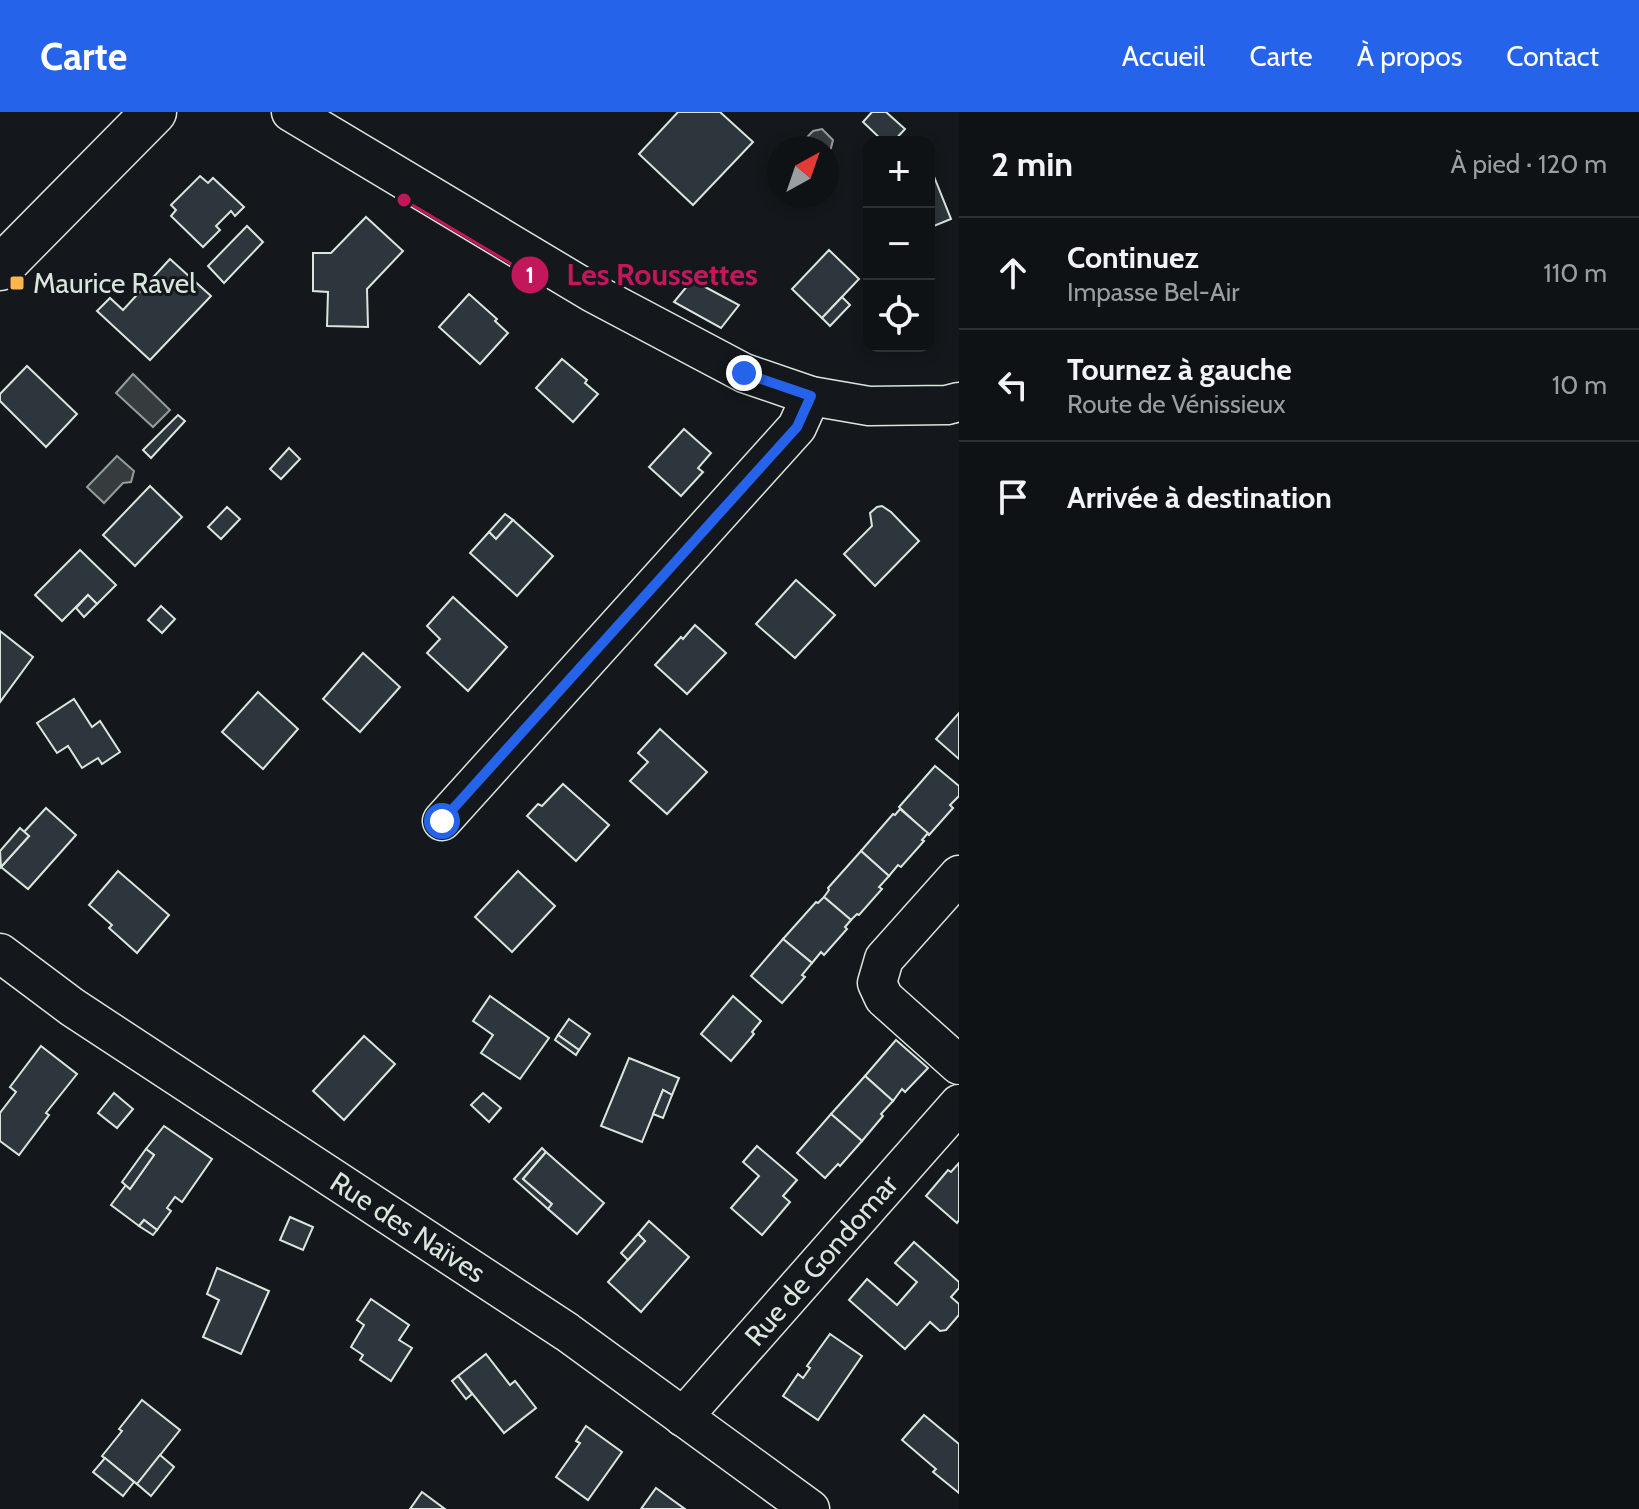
<!DOCTYPE html>
<html lang="fr">
<meta charset="utf-8">
<style>
body{margin:0;font-family:Cabin,sans-serif;background:#181b1e;color:#f1f3f6}
.controls{position:absolute;right:24px;top:24px;display:grid;overflow:hidden;border-radius:16px;box-shadow:0 4px 12px #0003}
.controls button{width:72px;height:72px;display:grid;place-items:center;padding:0;border:0;border-bottom:2px solid #2f3234;background:#0f1215;color:#f1f3f6;font:40px sans-serif}
.compass{position:absolute;left:767px;top:24px;width:72px;height:72px;border-radius:50%;background:#0f1215;box-shadow:0 4px 12px #0003;rotate:40deg}
.stop{position:absolute;width:24px;height:24px;margin:-18px;border:6px solid #2563eb;border-radius:50%;background:#fff}
.stop.end{background:#2563eb;border-color:#fff;box-shadow:0 2px 8px #0008}
.list{margin:0;padding:0;list-style:none}
h2{display:flex;justify-content:space-between;align-items:center;height:104px;margin:0;padding:0 32px;font-size:34px}
h2 small{font-size:26px;font-weight:400;color:#9b9ea0}
.list li{display:grid;grid-template-columns:52px 1fr auto;gap:24px;align-items:center;box-sizing:border-box;height:112px;padding:0 32px;border-top:2px solid #2f3234}
.list b{display:block;font-size:30px;white-space:nowrap}
.list p{margin:0;font-size:26px;white-space:nowrap;color:#9b9ea0}
.list em{font-size:26px;font-style:normal;color:#9b9ea0}
.icon{flex:none;width:44px;height:44px;fill:none;stroke:currentColor;stroke-width:2;stroke-linecap:round;stroke-linejoin:round}
.map{position:relative;flex:none;width:959px;height:1397px;overflow:hidden}
header{display:flex;align-items:center;gap:48px;box-sizing:border-box;height:112px;padding:0 40px;background:#2563eb;color:#fff}
header strong{font-size:38px}
nav{display:flex;gap:44px;margin-inline-start:auto;font-size:28px}
main{display:flex}
aside{flex:1;background:#0f1215}
.map>svg:first-child{display:block}
.water{fill:#363b3e;stroke:#939e99;stroke-width:2}
.building{fill:#2c363c;stroke:#d8e6dc;stroke-width:2}
.lines{fill:none;stroke-linecap:round;stroke-linejoin:round}
.minor-casing{stroke:#d8e6dc;stroke-width:41}
.major-casing{stroke:#d8e6dc;stroke-width:47}
.minor{stroke:#14181c;stroke-width:38}
.major{stroke:#14181c;stroke-width:44}
.route{stroke:#2563eb;stroke-width:10}
.poi-dot{fill:#ffb74d;stroke:#14181c;stroke-width:3}
.labels{text-anchor:middle;dominant-baseline:central;stroke-width:6;stroke-linejoin:round;paint-order:stroke}
.poi-label{font-size:28px;fill:#d8e6dc;stroke:#14181c;text-anchor:start}
.street-label{font-size:28px;fill:#d8e6dc;stroke:#14181c}
.leader{fill:none;stroke:#c2185b;stroke-width:3}
.callout-dot{fill:#c2185b;stroke:#14181c;stroke-width:3}
.mark-label{font-size:24px;text-anchor:middle;font-weight:bold;fill:#fff}
.callout-label{font-size:30px;text-anchor:middle;font-weight:bold;fill:#c2185b;stroke:#14181c;stroke-width:6;stroke-linejoin:round;paint-order:stroke}
</style>
<header>
<strong>Carte</strong>
<nav><a>Accueil</a><a>Carte</a><a>À propos</a><a>Contact</a></nav>
</header>
<main>
<div class="map">
<svg width="959" height="1397" viewBox="0 0 959 1397">
<rect width="100%" height="100%" fill="#14181c"/>
<g class="water">
<path d="M 822,17 L 833,28 L 831,36 L 827,41 L 827,36 L 797,36 L 813,19 Z"/>
<path d="M 133,262 L 170,298 L 153,315 L 116,281 Z"/>
<path d="M 117,344 L 134,359 L 131,370 L 123,371 L 104,391 L 87,375 Z"/>
</g>
<g class="building">
<path d="M 678,0 L 720,0 L 753,30 L 693,93 L 639,42 Z"/>
<path d="M 872,0 L 886,0 L 905,17 L 893,30 L 884,30 L 863,10 Z"/>
<path d="M 933,62 L 951,107 L 929,116 L 929,64 Z"/>
<path d="M 200,64 L 208,71 L 213,66 L 244,95 L 235,104 L 231,99 L 216,114 L 220,118 L 203,135 L 171,104 L 176,98 L 171,93 Z"/>
<path d="M 366,105 L 403,139 L 367,177 L 368,215 L 327,214 L 328,180 L 313,179 L 313,141 L 331,141 Z"/>
<path d="M 247,114 L 263,130 L 224,171 L 208,154 Z"/>
<path d="M 829,138 L 859,167 L 822,206 L 792,177 Z"/>
<path d="M 170,147 L 211,184 L 150,248 L 97,199 L 110,186 L 123,198 Z"/>
<path d="M 692,168 L 739,193 L 721,216 L 674,190 Z"/>
<path d="M 469,182 L 497,207 L 495,209 L 508,221 L 480,252 L 439,215 Z"/>
<path d="M 842,185 L 850,193 L 830,214 L 822,206 Z"/>
<path d="M 562,247 L 587,268 L 585,271 L 598,282 L 573,310 L 536,276 Z"/>
<path d="M 27,254 L 77,302 L 46,335 L 0,289 L 0,282 Z"/>
<path d="M 178,303 L 185,309 L 151,346 L 143,338 Z"/>
<path d="M 684,317 L 711,341 L 698,356 L 703,360 L 681,384 L 649,355 Z"/>
<path d="M 289,336 L 300,347 L 281,367 L 270,357 Z"/>
<path d="M 150,374 L 182,405 L 135,454 L 103,423 Z"/>
<path d="M 882,394 L 891,400 L 919,429 L 875,474 L 844,442 L 872,414 L 870,401 L 877,395 Z"/>
<path d="M 227,395 L 240,407 L 221,427 L 208,415 Z"/>
<path d="M 505,402 L 513,408 L 496,427 L 489,420 Z"/>
<path d="M 513,408 L 553,444 L 517,484 L 470,441 L 489,420 L 496,427 Z"/>
<path d="M 80,438 L 116,473 L 97,492 L 88,483 L 62,509 L 35,483 Z"/>
<path d="M 796,468 L 835,503 L 795,546 L 756,512 Z"/>
<path d="M 88,483 L 97,492 L 84,505 L 76,496 Z"/>
<path d="M 453,485 L 507,535 L 468,579 L 427,541 L 440,527 L 427,514 Z"/>
<path d="M 161,494 L 175,507 L 162,521 L 148,508 Z"/>
<path d="M 695,513 L 726,541 L 687,582 L 655,553 L 681,525 L 683,527 Z"/>
<path d="M 0,519 L 33,545 L 0,590 Z"/>
<path d="M 363,541 L 400,575 L 360,620 L 323,587 Z"/>
<path d="M 258,580 L 298,617 L 263,657 L 222,620 Z"/>
<path d="M 74,587 L 92,615 L 100,609 L 120,640 L 102,652 L 98,646 L 82,656 L 68,634 L 57,641 L 37,611 Z"/>
<path d="M 959,601 L 959,647 L 936,627 Z"/>
<path d="M 660,617 L 707,660 L 667,702 L 630,669 L 648,650 L 638,641 Z"/>
<path d="M 935,654 L 959,674 L 959,684 L 950,693 L 953,696 L 929,723 L 899,695 Z"/>
<path d="M 563,672 L 609,713 L 576,749 L 527,704 L 538,692 L 542,694 Z"/>
<path d="M 46,696 L 76,723 L 28,777 L 1,755 L 29,724 L 24,720 Z"/>
<path d="M 900,697 L 928,721 L 922,728 L 924,729 L 901,755 L 898,753 L 889,764 L 861,739 L 893,702 L 895,703 Z"/>
<path d="M 20,716 L 29,724 L 1,755 L 0,739 Z"/>
<path d="M 861,739 L 889,764 L 879,775 L 882,777 L 859,803 L 857,802 L 851,808 L 824,785 L 829,778 L 828,776 Z"/>
<path d="M 118,759 L 169,803 L 137,841 L 109,816 L 112,813 L 89,793 Z"/>
<path d="M 518,759 L 555,794 L 512,840 L 475,805 Z"/>
<path d="M 824,785 L 851,808 L 845,815 L 847,817 L 824,843 L 821,840 L 812,851 L 783,827 L 816,790 L 818,791 Z"/>
<path d="M 783,827 L 812,851 L 802,863 L 805,865 L 782,891 L 751,864 Z"/>
<path d="M 490,884 L 549,926 L 520,967 L 481,941 L 493,923 L 473,909 Z"/>
<path d="M 733,884 L 761,909 L 752,920 L 754,922 L 731,949 L 701,922 Z"/>
<path d="M 569,907 L 590,922 L 579,938 L 558,923 Z"/>
<path d="M 558,923 L 579,938 L 576,943 L 555,928 Z"/>
<path d="M 364,924 L 395,952 L 344,1008 L 313,979 Z"/>
<path d="M 896,928 L 928,956 L 905,980 L 902,977 L 893,989 L 865,964 Z"/>
<path d="M 41,934 L 77,962 L 46,1001 L 49,1003 L 19,1043 L 0,1029 L 0,1001 L 16,980 L 10,975 Z"/>
<path d="M 629,946 L 679,966 L 672,983 L 663,978 L 642,1030 L 601,1014 Z"/>
<path d="M 865,964 L 893,989 L 881,1002 L 883,1004 L 862,1029 L 831,1002 Z"/>
<path d="M 663,978 L 672,983 L 663,1006 L 653,1002 Z"/>
<path d="M 114,981 L 133,997 L 117,1016 L 98,1001 Z"/>
<path d="M 483,981 L 501,996 L 489,1010 L 471,993 Z"/>
<path d="M 831,1002 L 862,1029 L 840,1054 L 838,1052 L 825,1066 L 797,1041 Z"/>
<path d="M 164,1014 L 212,1047 L 182,1090 L 175,1085 L 167,1096 L 171,1099 L 157,1118 L 144,1108 L 139,1114 L 111,1093 L 126,1073 L 130,1077 L 154,1043 L 146,1037 Z"/>
<path d="M 757,1034 L 797,1068 L 783,1084 L 790,1090 L 762,1123 L 731,1096 L 759,1064 L 743,1050 Z"/>
<path d="M 542,1036 L 546,1040 L 523,1067 L 552,1092 L 548,1097 L 514,1067 Z"/>
<path d="M 146,1037 L 154,1043 L 130,1077 L 122,1070 Z"/>
<path d="M 546,1040 L 604,1091 L 577,1122 L 548,1097 L 552,1092 L 523,1067 Z"/>
<path d="M 959,1051 L 959,1108 L 957,1111 L 926,1084 L 948,1058 L 951,1060 Z"/>
<path d="M 290,1105 L 313,1115 L 303,1138 L 280,1128 Z"/>
<path d="M 144,1108 L 157,1118 L 153,1123 L 139,1114 Z"/>
<path d="M 649,1109 L 689,1145 L 641,1200 L 608,1170 L 645,1129 L 638,1122 Z"/>
<path d="M 638,1122 L 645,1129 L 628,1148 L 621,1141 Z"/>
<path d="M 914,1130 L 959,1170 L 959,1176 L 951,1185 L 959,1192 L 959,1203 L 946,1218 L 940,1219 L 930,1210 L 905,1237 L 849,1188 L 867,1167 L 897,1193 L 917,1170 L 895,1151 Z"/>
<path d="M 217,1156 L 269,1179 L 241,1242 L 203,1225 L 219,1188 L 207,1182 Z"/>
<path d="M 371,1187 L 409,1213 L 399,1228 L 412,1236 L 391,1269 L 360,1248 L 363,1243 L 351,1235 L 364,1213 L 357,1208 Z"/>
<path d="M 830,1222 L 862,1244 L 818,1308 L 783,1284 L 798,1262 L 803,1266 L 810,1256 L 807,1254 Z"/>
<path d="M 486,1242 L 510,1273 L 515,1269 L 536,1296 L 504,1321 L 458,1264 Z"/>
<path d="M 458,1264 L 472,1282 L 466,1287 L 452,1269 Z"/>
<path d="M 142,1288 L 180,1318 L 137,1372 L 102,1344 L 122,1319 L 119,1317 Z"/>
<path d="M 924,1303 L 959,1332 L 959,1381 L 933,1360 L 936,1357 L 902,1328 Z"/>
<path d="M 586,1314 L 622,1340 L 588,1388 L 556,1365 L 580,1331 L 576,1329 Z"/>
<path d="M 160,1343 L 174,1355 L 151,1384 L 137,1372 Z"/>
<path d="M 105,1346 L 134,1370 L 123,1384 L 93,1360 Z"/>
<path d="M 656,1376 L 685,1397 L 641,1397 Z"/>
<path d="M 422,1380 L 445,1397 L 410,1397 Z"/>
</g>
<g class="lines">
<g class="minor-casing">
<g id="minor">
<path d="M 291,0 L 593,181 L 744,261 L 811,284 L 869,294 L 947,293 L 959,290"/>
<path d="M 442,709 L 797,315 L 811,284"/>
<path d="M 959,763 L 884,847 L 877,871 L 884,886 L 959,953"/>
<path d="M 0,841 L 72,895 L 567,1220 L 810,1397"/>
<path d="M 683,1305 L 959,992"/>
</g>
</g>
<g class="major-casing">
<path id="major" d="M 0,156 L 154,0"/>
</g>
<use href="#minor" class="minor"/>
<use href="#major" class="major"/>
</g>
<g class="lines">
<path class="route" d="M 442,709 L 797,315 L 811,284 L 744,261"/>
</g>
<rect class="poi-dot" x="9" y="163" width="16" height="16" rx="4"/>
<g class="labels">
<g class="poi-label">
<text x="33" y="171">Maurice Ravel</text>
</g>
<g class="street-label">
<text transform="translate(408 1115) rotate(33)">Rue des Naïves</text>
<text transform="translate(821 1148) rotate(-49)">Rue de Gondomar</text>
</g>
</g>
<path class="leader" d="M404 88L530 163"/>
<g class="callout-dot">
<circle cx="404" cy="88" r="8"/>
<circle cx="530" cy="163" r="20"/>
</g>
<g class="mark-label">
<text x="530" y="171">1</text>
</g>
<g class="callout-label">
<text x="662" y="173">Les Roussettes</text>
</g>
</svg>
<div class="controls">
<button>+</button>
<button>−</button>
<button><svg class="icon" aria-label="locate" viewBox="0 0 24 24"><circle cx="12" cy="12" r="6"/><path d="M12 2v4M12 18v4M2 12h4M18 12h4"/></svg></button>
</div>
<svg class="compass" viewBox="-18 -18 36 36"><path d="M0-13l5 13h-10z" fill="#e53935"/><path d="M0 13l5-13h-10z" fill="#9b9ea0"/></svg>
<div class="stop" style="left:442px;top:709px"></div>
<div class="stop end" style="left:744px;top:261px"></div>
</div>
<aside>
<h2>2 min<small>À pied · 120 m</small></h2>
<ul class="list">
<li><svg class="icon" aria-label="ahead" viewBox="0 0 24 24"><path d="M12 20V5M6 11l6-6 6 6"/></svg><div><b>Continuez</b><p>Impasse Bel-Air</p></div><em>110 m</em></li>
<li><svg class="icon" aria-label="left" viewBox="0 0 24 24"><path d="M17 20v-9H6M10 6l-5 5 5 5"/></svg><div><b>Tournez à gauche</b><p>Route de Vénissieux</p></div><em>10 m</em></li>
<li><svg class="icon" aria-label="arrive" viewBox="0 0 24 24"><path d="M6 21V4h12l-3 4 3 4H6"/></svg><div><b>Arrivée à destination</b></div></li>
</ul>
</aside>
</main>
